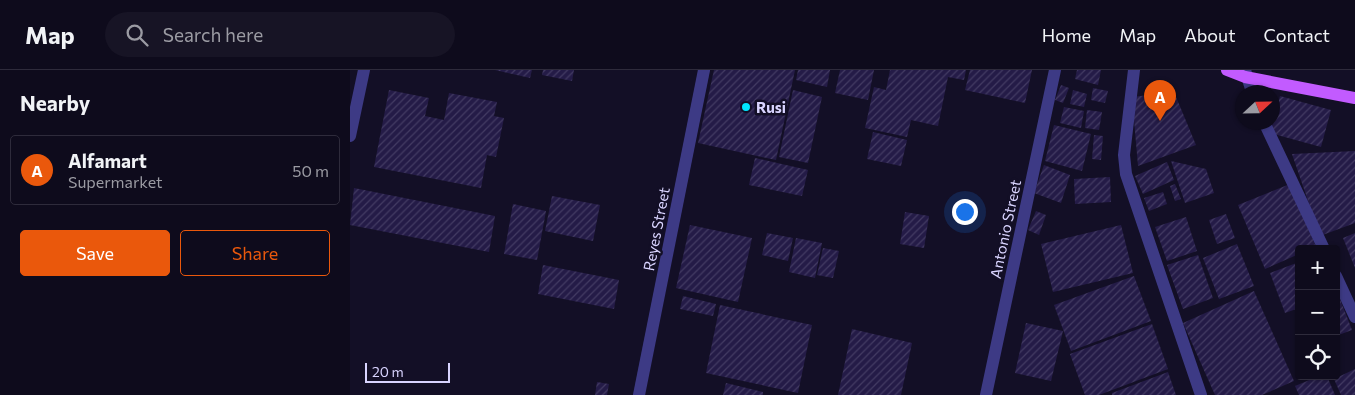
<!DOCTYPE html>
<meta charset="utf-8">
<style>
body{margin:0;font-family:Commissioner,sans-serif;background:#171425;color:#f1f3f6}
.controls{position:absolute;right:15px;bottom:15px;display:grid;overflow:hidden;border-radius:5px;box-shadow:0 1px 4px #0004}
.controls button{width:45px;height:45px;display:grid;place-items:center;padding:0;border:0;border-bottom:1px solid #2e2b3b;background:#0e0b1c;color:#f1f3f6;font:25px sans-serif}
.compass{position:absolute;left:885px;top:15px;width:45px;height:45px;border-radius:50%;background:#0e0b1c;box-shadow:0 1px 4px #0004;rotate:68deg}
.scale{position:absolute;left:15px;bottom:12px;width:85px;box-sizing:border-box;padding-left:5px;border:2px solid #d9d4ff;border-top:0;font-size:14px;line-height:18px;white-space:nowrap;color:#d9d4ff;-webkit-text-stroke:4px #130f26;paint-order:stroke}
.you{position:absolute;left:614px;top:141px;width:18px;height:18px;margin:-12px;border:4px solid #fff;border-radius:50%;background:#1a73e8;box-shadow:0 0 0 8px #1a73e833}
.badge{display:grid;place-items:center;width:32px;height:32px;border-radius:50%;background:#ea580c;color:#fff;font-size:16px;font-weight:700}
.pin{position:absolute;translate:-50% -41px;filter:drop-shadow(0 1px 2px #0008)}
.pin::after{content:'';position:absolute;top:26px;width:18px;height:15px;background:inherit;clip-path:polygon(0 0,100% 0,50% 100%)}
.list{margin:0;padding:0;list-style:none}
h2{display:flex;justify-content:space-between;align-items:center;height:65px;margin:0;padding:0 20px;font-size:21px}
h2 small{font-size:16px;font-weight:400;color:#9b9ba3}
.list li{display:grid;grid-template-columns:32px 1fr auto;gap:15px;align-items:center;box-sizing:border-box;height:70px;margin:0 10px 10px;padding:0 10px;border:1px solid #2e2b3b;border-radius:5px}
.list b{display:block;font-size:19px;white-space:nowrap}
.list p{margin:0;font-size:16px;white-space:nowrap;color:#9b9ba3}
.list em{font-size:16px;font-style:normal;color:#9b9ba3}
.actions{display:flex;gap:10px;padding:15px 20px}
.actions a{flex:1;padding:11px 0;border:1px solid #ea580c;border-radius:5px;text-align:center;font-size:18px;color:#ea580c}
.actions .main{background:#ea580c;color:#fff}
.icon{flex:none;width:28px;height:28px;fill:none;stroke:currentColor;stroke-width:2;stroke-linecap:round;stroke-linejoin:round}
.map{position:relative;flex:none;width:1005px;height:325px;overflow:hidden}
header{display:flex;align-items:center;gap:30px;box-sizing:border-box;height:70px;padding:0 25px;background:#0e0b1c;border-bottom:1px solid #2e2b3b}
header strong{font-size:24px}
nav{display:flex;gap:28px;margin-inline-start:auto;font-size:18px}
.search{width:350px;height:45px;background:#171425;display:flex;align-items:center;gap:12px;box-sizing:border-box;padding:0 18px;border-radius:28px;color:#9b9ba3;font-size:19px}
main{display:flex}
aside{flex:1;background:#0e0b1c}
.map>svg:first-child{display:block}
.building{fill:url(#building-hatch)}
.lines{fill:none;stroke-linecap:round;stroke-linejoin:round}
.minor{stroke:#3d3a85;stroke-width:12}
.major{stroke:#c25bff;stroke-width:12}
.poi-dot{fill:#00e5ff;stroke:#130f26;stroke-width:2}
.labels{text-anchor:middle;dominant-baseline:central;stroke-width:5;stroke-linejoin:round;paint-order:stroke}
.poi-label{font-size:15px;font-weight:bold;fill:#d9d4ff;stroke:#130f26;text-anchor:start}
.street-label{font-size:15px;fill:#d9d4ff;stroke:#130f26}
</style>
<header>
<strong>Map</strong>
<div class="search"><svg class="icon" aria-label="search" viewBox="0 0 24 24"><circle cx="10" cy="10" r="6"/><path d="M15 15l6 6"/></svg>Search here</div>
<nav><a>Home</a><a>Map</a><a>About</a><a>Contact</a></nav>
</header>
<main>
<aside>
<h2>Nearby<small></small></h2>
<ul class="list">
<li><span class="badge">A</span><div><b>Alfamart</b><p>Supermarket</p></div><em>50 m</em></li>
</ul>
<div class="actions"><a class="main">Save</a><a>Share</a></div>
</aside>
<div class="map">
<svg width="1005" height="325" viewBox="0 0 1005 325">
<defs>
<pattern id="building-hatch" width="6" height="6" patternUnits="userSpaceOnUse" patternTransform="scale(1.25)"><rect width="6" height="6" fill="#241b47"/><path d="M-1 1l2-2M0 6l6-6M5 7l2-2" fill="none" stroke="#433b63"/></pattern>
</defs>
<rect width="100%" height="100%" fill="#130f26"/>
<g class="building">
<path d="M 145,0 L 182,0 L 180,8 Z"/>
<path d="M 193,0 L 224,0 L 222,11 L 192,5 Z"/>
<path d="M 364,0 L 445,0 L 426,90 L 348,73 Z"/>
<path d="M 448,0 L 480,0 L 477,17 L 446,10 Z"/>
<path d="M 490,0 L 524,0 L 518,30 L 485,23 Z"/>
<path d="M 540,0 L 616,0 L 614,10 L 598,7 L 588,56 L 561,50 L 557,67 L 515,58 L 524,17 L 536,20 Z"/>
<path d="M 620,0 L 682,0 L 675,33 L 615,20 Z"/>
<path d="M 727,0 L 751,0 L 748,15 L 725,9 Z"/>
<path d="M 711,15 L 719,18 L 713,33 L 705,30 Z"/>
<path d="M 743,18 L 758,21 L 755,33 L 741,30 Z"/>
<path d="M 39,20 L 79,28 L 75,46 L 94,50 L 99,23 L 147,32 L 144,46 L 154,48 L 146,87 L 137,85 L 131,118 L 24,97 Z"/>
<path d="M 443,20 L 472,27 L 458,93 L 429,87 Z"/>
<path d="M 723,20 L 737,24 L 734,37 L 720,34 Z"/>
<path d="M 824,22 L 846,75 L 788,96 L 782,27 Z"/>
<path d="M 930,26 L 981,40 L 971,77 L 920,63 Z"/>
<path d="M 714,37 L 734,41 L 731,58 L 710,53 Z"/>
<path d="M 737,40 L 752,42 L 749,60 L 735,58 Z"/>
<path d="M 704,55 L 741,64 L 732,101 L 695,91 Z"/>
<path d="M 523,62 L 557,70 L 551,96 L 517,89 Z"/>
<path d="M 744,65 L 753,66 L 751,90 L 742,89 Z"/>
<path d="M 1005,81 L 1005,153 L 970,166 L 942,84 Z"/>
<path d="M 405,88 L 458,100 L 452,126 L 399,115 Z"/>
<path d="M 821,91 L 856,99 L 864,123 L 835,133 Z"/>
<path d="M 817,92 L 824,110 L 793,124 L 785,106 Z"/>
<path d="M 694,95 L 720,105 L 711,133 L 684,123 Z"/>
<path d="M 760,107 L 761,132 L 725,134 L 724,109 Z"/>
<path d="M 825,114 L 831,129 L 825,131 L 820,116 Z"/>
<path d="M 940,114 L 966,177 L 949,179 L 949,184 L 915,199 L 888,135 Z"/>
<path d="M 4,118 L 145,146 L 139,182 L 0,155 Z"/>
<path d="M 813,122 L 817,134 L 799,141 L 794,128 Z"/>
<path d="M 202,126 L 250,135 L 243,171 L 195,161 Z"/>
<path d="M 163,134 L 196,141 L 187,190 L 154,184 Z"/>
<path d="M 686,141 L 696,145 L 689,165 L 678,160 Z"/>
<path d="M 555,142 L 579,146 L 574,178 L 550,174 Z"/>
<path d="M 876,144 L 885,168 L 867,174 L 859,150 Z"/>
<path d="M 836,147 L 847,181 L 817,191 L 805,157 Z"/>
<path d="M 340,155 L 402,168 L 388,232 L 326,218 Z"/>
<path d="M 771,155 L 783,203 L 703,222 L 691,174 Z"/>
<path d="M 417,163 L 443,168 L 438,191 L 412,185 Z"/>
<path d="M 1005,163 L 1005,198 L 993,168 Z"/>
<path d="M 446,168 L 472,173 L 465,208 L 439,202 Z"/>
<path d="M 887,174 L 904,216 L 869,229 L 853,188 Z"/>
<path d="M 473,178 L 489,181 L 483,208 L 467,205 Z"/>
<path d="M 848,185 L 863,228 L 833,239 L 817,195 Z"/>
<path d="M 949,192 L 949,238 L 935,243 L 920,203 Z"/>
<path d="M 193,195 L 269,210 L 264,239 L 188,224 Z"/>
<path d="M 784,206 L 801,251 L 721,281 L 704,235 Z"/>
<path d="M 904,221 L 944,311 L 912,325 L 865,325 L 833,253 Z"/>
<path d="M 333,226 L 366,234 L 363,246 L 330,239 Z"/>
<path d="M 990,229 L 1002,260 L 986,266 L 986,230 Z"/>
<path d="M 370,235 L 462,255 L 448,323 L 356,303 Z"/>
<path d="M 676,253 L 713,261 L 701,311 L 665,303 Z"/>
<path d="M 802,254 L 818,299 L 749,325 L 735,325 L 720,284 Z"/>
<path d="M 502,259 L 562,273 L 551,325 L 488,325 Z"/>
<path d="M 1005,299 L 1005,325 L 991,325 L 984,309 Z"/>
<path d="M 818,302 L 826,325 L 762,325 L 762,323 Z"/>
<path d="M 969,306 L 977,306 L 985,325 L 949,325 L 945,316 Z"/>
<path d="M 247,312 L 259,314 L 257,325 L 245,325 Z"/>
<path d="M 376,313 L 413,322 L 413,325 L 373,325 Z"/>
</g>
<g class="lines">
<g class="minor">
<path d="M 784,0 L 774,85 L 776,104 L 851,325"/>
<path d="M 895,0 L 902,22"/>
<path d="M 914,52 L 974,179"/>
<path d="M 0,66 L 14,0"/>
<path d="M 986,206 L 1005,247"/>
<path d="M 289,325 L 354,0"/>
<path d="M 636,325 L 705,0"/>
</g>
<path class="major" d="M 877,0 L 895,7 L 1005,28"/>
</g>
<circle class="poi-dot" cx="396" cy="37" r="5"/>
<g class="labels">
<g class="poi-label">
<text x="406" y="37">Rusi</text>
</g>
<g class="street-label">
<text transform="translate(306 159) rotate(-79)">Reyes Street</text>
<text transform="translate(655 159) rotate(-78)">Antonio Street</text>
</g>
</g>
</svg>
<div class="controls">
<button>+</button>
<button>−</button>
<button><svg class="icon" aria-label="locate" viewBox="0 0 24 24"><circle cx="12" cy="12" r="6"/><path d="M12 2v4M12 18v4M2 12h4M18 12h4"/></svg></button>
</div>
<svg class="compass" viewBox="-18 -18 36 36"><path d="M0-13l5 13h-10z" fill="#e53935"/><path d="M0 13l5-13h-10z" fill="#9b9ba3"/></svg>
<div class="scale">20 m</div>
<div class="you"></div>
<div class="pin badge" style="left:810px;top:51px">A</div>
</div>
</main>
